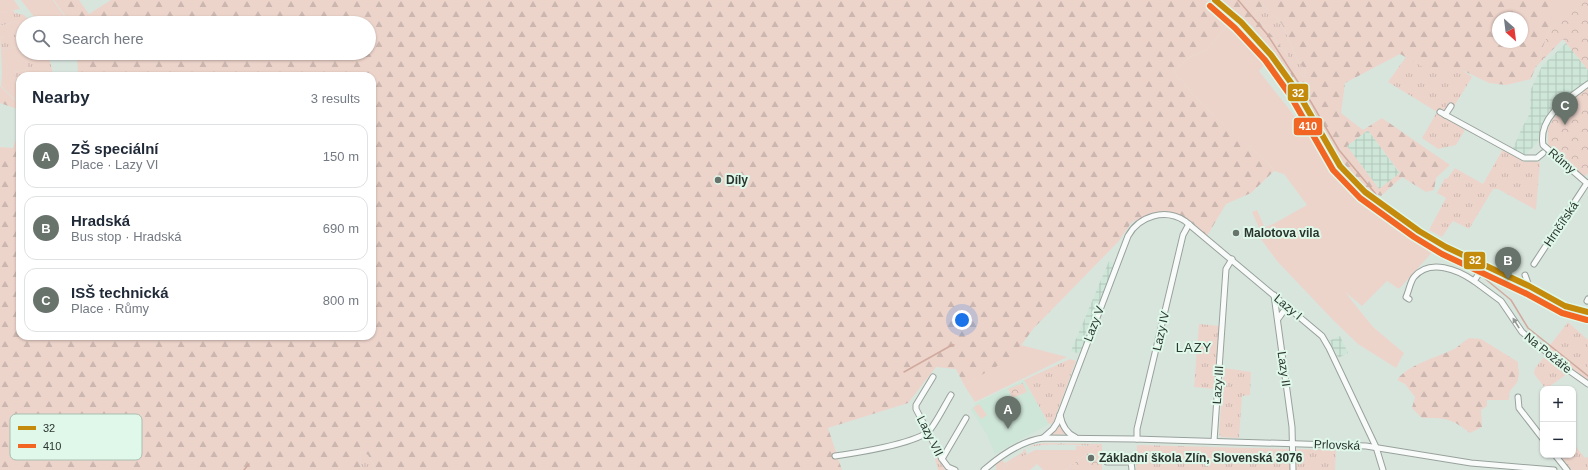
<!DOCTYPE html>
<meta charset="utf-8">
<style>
body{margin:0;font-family:Arial,sans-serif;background:#f6f6f7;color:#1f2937}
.controls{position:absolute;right:12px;bottom:12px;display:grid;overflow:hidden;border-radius:8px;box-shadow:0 1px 3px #0004}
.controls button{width:36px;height:36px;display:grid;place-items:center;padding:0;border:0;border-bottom:1px solid #e0e1e3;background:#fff;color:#1f2937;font:20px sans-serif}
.compass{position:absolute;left:1492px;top:12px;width:36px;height:36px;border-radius:50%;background:#fff;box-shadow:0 1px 3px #0004;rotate:152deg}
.you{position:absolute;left:962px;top:320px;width:14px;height:14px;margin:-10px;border:3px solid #fff;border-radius:50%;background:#1a73e8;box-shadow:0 0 0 6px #1a73e833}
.badge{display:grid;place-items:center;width:26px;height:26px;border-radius:50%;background:#68736c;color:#fff;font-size:13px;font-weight:700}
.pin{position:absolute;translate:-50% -33px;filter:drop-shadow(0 1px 2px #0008)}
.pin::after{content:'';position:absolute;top:21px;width:14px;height:12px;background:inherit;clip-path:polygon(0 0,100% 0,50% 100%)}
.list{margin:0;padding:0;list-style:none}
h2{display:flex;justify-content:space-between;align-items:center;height:52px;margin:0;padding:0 16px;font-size:17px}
h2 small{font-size:13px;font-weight:400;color:#747a83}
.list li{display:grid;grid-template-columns:26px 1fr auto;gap:12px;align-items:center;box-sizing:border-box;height:64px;margin:0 8px 8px;padding:0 8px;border:1px solid #e0e1e3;border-radius:12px}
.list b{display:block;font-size:15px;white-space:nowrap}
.list p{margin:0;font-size:13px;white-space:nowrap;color:#747a83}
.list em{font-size:13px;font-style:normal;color:#747a83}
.icon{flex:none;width:22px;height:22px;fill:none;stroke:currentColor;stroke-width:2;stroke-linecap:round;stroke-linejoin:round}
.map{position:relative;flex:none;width:1588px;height:470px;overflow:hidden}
.search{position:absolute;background:#fff;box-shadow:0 1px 3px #0004;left:16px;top:16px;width:360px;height:44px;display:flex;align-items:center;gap:10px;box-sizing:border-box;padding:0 14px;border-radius:22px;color:#747a83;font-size:15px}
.panel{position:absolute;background:#fff;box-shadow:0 1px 3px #0004;left:16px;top:72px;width:360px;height:268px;border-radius:12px}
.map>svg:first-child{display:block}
.built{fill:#cee6d8}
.industrial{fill:url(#industrial-grid)}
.grass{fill:url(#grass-tufts)}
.forest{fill:url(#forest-firs);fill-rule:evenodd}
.park{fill:url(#park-crowns)}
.garden{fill:#edd4cb}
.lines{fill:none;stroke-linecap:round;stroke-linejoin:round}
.stream{stroke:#d0aa9e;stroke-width:1.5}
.minor-casing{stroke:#98a29c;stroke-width:7}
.tertiary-casing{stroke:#98a29c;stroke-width:8}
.minor{stroke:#f9fbfa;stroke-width:5}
.tertiary{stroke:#f9fbfa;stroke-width:6}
.bus-1-casing{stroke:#dff8e9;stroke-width:9}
.bus-2-casing{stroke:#dff8e9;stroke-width:9}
.bus-1{stroke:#c48a0c;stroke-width:6}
.bus-2{stroke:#f26522;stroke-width:6}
.oneway{fill:#929894}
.poi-dot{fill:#68736c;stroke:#dff8e9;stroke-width:1.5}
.labels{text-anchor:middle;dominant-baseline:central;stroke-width:4;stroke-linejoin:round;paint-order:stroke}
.street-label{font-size:12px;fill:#2b352f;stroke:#dff8e9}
.poi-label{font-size:12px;font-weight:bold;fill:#2b352f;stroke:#dff8e9;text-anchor:start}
.neighbourhood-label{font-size:13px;letter-spacing:1px;fill:#273b30;stroke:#dff8e9}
.key{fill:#dff8e9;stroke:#a9beb1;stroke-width:1}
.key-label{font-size:11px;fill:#2b352f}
.line-badge{stroke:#dff8e9;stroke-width:1.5}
.badge-label{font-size:11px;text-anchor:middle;font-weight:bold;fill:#fff}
</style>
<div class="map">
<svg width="1588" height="470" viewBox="0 0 1588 470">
<defs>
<pattern id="industrial-grid" width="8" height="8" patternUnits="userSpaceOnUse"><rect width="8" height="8" fill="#cee6d8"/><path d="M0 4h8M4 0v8" fill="none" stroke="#b1c6ba"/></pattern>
<pattern id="grass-tufts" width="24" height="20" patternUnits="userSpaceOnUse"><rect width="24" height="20" fill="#edd4cb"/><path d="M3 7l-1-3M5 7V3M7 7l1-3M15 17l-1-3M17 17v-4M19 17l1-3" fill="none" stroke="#cbb7af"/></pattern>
<pattern id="forest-firs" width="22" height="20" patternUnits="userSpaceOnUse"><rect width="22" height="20" fill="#edd4cb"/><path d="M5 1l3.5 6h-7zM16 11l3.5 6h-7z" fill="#cbb7af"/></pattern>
<pattern id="park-crowns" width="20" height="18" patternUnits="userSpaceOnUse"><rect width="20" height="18" fill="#edd4cb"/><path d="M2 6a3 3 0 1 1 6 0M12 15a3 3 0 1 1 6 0" fill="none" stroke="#cbb7af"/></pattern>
</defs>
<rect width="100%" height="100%" fill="#d8e5dd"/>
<path class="built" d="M 1024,380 L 1049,424 L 995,454 L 987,435 L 971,410 L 976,403 Z"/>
<g class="industrial">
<path d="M 1566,43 L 1588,70 L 1588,81 L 1555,106 L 1548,115 L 1537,143 L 1524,156 L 1513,148 L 1522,128 L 1530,113 L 1531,89 L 1542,66 Z"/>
<path d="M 1368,130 L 1400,174 L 1379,189 L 1347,146 Z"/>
<path d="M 1109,261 L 1115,264 L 1080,354 L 1071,351 Z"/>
<path d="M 1340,336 L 1348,353 L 1338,358 L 1329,341 Z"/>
</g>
<g class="grass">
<path d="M 1264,5 L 1282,24 L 1297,59 L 1306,71 L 1304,77 L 1274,38 L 1253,14 Z"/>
<path d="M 13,10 L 15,13 L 24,15 L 32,23 L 23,23 L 23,46 L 1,50 L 0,38 L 21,32 L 18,21 L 0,26 L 0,13 Z"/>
<path d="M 25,53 L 48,53 L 52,70 L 29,74 L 29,76 L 20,76 L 20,105 L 19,103 L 14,72 L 28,70 Z"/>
<path d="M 1406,57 L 1430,70 L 1462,70 L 1472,77 L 1447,118 L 1465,130 L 1456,145 L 1438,149 L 1422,138 L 1437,112 L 1388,82 Z"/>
<path d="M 1503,149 L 1524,162 L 1537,161 L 1540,163 L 1536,210 L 1498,189 L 1493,189 L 1469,229 L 1453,221 L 1442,237 L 1429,230 L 1446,198 L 1437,193 L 1445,178 L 1447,179 L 1455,168 L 1483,184 Z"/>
<path d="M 1568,322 L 1588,340 L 1588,381 L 1547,349 Z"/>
<path d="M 1199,324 L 1220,326 L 1214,389 L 1194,387 Z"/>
<path d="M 1545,356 L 1567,374 L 1546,389 L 1534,374 L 1535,368 Z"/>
<path d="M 1070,359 L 1076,361 L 1053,423 L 1049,424 L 1024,380 Z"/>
<path d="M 1224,368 L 1251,372 L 1250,395 L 1242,396 L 1239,438 L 1221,437 L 1219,434 Z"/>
<path d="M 1059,424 L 1067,434 L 1051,435 L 1051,434 Z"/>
<path d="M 926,435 L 929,436 L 950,470 L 938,470 L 933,451 Z"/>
<path d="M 1044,443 L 1102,444 L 1102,446 C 1083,446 1040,441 1025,449 L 1027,454 L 1003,467 L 1004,470 L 996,470 L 996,463 L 1002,460 L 1005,463 L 1023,452 L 1023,450 L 1033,445 Z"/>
<path d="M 1573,443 L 1585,458 L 1588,457 L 1588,470 L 1571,470 L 1560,455 L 1573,455 Z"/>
<path d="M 1137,445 L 1291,449 L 1292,470 L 1136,470 Z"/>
<path d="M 1295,449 L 1336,450 L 1335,470 L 1295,470 Z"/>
<path d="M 361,451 L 368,455 L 376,470 L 363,470 L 360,463 Z"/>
</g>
<g class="forest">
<path d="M 54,0 L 79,0 L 89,14 L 111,0 L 1207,0 L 1232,20 L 1206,50 L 1188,58 L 1173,72 L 1209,111 L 1268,163 L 1274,171 L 1251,193 L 1226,204 L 1207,236 L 1176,213 L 1155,213 L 1132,222 L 1118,242 L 1033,329 C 1025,340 1016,354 1005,362 C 992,371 978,377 964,385 L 956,369 L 936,367 L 908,403 L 828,428 L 842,470 L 376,470 L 368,455 L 361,451 L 360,463 L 363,470 L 0,470 L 0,147 L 13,148 L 20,129 L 20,336 L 372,336 L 372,76 L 78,76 L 77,53 L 369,53 L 369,23 L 70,23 Z"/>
<path d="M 1222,0 L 1583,0 L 1551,26 L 1531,79 L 1506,85 L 1489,83 L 1462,70 L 1430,71 L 1400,54 L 1345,83 L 1341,113 L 1363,130 L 1382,118 L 1450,165 L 1436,178 L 1434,190 L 1426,192 L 1402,177 L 1381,196 L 1367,191 L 1350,172 L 1332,149 L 1307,101 L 1278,58 L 1251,25 ZM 1264,5 L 1282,24 L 1297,59 L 1306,71 L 1304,77 L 1274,38 L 1253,14 ZM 1498,18 L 1522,18 L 1522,42 L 1498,42 ZM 1368,130 L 1400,173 L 1379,189 L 1347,146 Z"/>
<path d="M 0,86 L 20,105 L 20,110 L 0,103 Z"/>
<path d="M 1469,338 L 1481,339 L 1518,362 C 1518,367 1520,374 1518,379 C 1516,389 1509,385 1509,400 L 1487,400 L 1487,406 L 1481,410 L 1482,427 L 1470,433 C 1450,418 1448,418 1422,418 L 1412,408 L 1415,397 L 1405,384 L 1397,380 C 1408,364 1439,357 1456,348 C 1460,345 1464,341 1469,338 Z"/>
</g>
<g class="park">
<path d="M 1583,0 L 1588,0 L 1588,70 L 1563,39 L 1535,68 L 1551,26 Z"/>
<path d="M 1588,87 L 1588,173 L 1584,177 L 1548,144 L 1548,128 L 1556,114 Z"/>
<path d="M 1023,383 L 1027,392 L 1012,398 L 1008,389 Z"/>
<path d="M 1097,446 L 1102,446 L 1102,470 L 1065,470 Z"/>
</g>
<g class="garden">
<path d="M 0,0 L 14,0 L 20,9 L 0,13 Z"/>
<path d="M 21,0 L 53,0 L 69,23 L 39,23 Z"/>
<path d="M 1549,0 L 1583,0 L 1551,26 Z"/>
<path d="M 1232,20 L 1269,60 L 1259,71 L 1327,157 L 1332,160 L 1351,184 L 1368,199 L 1436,248 L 1399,289 L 1387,281 L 1362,306 L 1345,292 L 1373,327 L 1404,353 L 1396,368 L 1358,344 L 1333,320 L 1277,261 L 1255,231 L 1273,224 L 1307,205 L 1284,174 L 1274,171 L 1268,163 L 1228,128 L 1209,111 L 1173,72 L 1188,58 L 1206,50 Z"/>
<path d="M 18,21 L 21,33 L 0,38 L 0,26 Z"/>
<path d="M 23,46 L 23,53 L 25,53 L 28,70 L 14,72 L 19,103 L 1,86 L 2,73 L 1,50 Z"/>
<path d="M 52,70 L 53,76 L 29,76 L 28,74 Z"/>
<path d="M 1257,210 L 1264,226 L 1259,228 L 1252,212 Z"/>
<path d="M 1021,345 L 1067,357 L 975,402 L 964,385 L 1006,361 Z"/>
<path d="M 979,404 L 987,415 L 981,419 L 973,408 Z"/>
<path d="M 1076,446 L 1097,446 L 1065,470 L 1043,470 L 1037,464 L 1030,470 L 1004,470 L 1003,467 L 1035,450 L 1076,450 Z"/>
<path d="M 1092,457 L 1094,460 L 1089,464 L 1097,470 L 1087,468 L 1075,470 Z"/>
</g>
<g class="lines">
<g class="stream">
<path d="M 1238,0 L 1267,34 L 1311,102 L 1339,150 L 1375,193 L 1378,199"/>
<path d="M 1382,208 L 1386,215 L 1442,253 L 1463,263 L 1477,272"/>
<path d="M 1483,277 L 1511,300 L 1528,328 L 1588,376"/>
<path d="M 904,372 L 952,345 L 954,345"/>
<path d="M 244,470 L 249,464"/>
</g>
<g class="minor-casing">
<g id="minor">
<path d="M 1588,84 C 1568,99 1538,116 1543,145 L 1588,184"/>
<path d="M 1440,112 L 1524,158 L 1537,158 L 1543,153"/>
<path d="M 1445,115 L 1451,106"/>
<path d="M 1534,264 L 1587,183"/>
<path d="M 1484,266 L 1474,281 L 1501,301 L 1522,332 L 1571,372 L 1588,384"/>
<path d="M 1525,275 L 1529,286"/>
<path d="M 1274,295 L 1292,427 L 1293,470"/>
<path d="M 1409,299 L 1406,297 C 1409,291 1410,282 1414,277 C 1430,258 1458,270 1474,281"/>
<path d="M 1587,301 L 1588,299"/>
<path d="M 1278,319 L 1283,312 L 1292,311"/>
<path d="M 933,377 L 916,405 L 916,409 L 942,459 L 948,467 L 955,470"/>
<path d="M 1518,397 L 1519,408 L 1543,439"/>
<path d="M 1060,415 C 1062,425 1066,433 1075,437"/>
<path d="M 1043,438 L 1053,429 L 1057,423 L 1128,236 C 1139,216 1165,208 1185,221 L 1322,336 L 1329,348 L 1376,447 L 1383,470"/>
<path d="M 1137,439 L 1137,429 L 1183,235 L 1189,224"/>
<path d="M 1214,441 L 1226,269 L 1232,259"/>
<path d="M 1555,455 L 1567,470"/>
<path d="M 835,456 C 856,453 912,444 928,432 C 934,427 946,403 951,395"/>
<path d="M 942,459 L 966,418"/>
<path d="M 1107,462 L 1131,462 L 1132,470"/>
<path d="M 984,470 C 1000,456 1022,441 1043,438 L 1135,439 L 1366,446 L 1471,463 L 1554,470"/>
</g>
</g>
<g class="tertiary-casing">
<path id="tertiary" d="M 1215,0 L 1241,22 L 1271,55 L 1297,91 L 1330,150 L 1340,166 L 1365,192 L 1419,231 L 1446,247 L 1529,286 L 1565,306 L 1577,310 L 1588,312"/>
</g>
<use href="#minor" class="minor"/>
<use href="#tertiary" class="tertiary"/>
<g class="bus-1-casing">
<path id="bus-1" d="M 1215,0 L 1241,22 L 1271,55 L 1297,91 L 1340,166 L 1365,192 L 1419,231 L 1446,247 L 1529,286 L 1565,306 L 1588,312"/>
</g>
<g class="bus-2-casing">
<path id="bus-2" d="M 1210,6 L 1235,28 L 1265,60 L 1290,95 L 1333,170 L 1360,198 L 1414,237 L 1442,254 L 1525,293 L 1562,313 L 1587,320"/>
</g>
<use href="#bus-1" class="bus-1"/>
<use href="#bus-2" class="bus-2"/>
</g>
<defs><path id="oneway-solid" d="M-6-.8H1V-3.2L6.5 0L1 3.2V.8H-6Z"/></defs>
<use class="oneway" href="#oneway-solid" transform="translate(1516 323) rotate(-122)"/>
<g class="poi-dot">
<circle cx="718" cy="180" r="4"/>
<circle cx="1236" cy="233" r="4"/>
<circle cx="1091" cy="458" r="4"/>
</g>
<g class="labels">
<g class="street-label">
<text transform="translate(1562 161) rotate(41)">Růmy</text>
<text transform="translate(1561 224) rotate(-56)">Hrnčířská</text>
<text transform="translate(1288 307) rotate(40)">Lazy I</text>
<text transform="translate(1094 324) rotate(-69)">Lazy V</text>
<text transform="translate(1161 331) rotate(-77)">Lazy IV</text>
<text transform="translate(1548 353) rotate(39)">Na Požáře</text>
<text transform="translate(1284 369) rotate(82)">Lazy II</text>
<text transform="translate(1218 385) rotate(-86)">Lazy III</text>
<text transform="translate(930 436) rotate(63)">Lazy VII</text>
<text transform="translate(1337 445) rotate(2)">Prlovská</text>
</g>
<g class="poi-label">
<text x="726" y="180">Díly</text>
<text x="1244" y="233">Malotova vila</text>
<text x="1099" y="458">Základní škola Zlín, Slovenská 3076</text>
</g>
<g class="neighbourhood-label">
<text x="1194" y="347">LAZY</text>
</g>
</g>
<rect x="10" y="414" width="132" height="46" rx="6" class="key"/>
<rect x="18" y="426" width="18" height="4" fill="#c48a0c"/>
<rect x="18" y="444" width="18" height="4" fill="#f26522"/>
<g class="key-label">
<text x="43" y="432">32</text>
<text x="43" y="450">410</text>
</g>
<g class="line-badge">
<rect x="1287" y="83" width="22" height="19" rx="4" fill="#c48a0c"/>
<rect x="1293" y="117" width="30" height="19" rx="4" fill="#f26522"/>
<rect x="1463" y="251" width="23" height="19" rx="4" fill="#c48a0c"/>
</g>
<g class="badge-label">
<text x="1298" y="97">32</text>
<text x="1308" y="130">410</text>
<text x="1475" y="264">32</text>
</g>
</svg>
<div class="controls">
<button>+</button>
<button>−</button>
</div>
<svg class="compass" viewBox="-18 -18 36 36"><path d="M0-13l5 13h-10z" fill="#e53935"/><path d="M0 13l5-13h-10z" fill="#747a83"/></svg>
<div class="you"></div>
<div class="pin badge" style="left:1008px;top:429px">A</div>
<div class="pin badge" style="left:1508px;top:280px">B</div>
<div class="pin badge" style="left:1565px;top:125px">C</div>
<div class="search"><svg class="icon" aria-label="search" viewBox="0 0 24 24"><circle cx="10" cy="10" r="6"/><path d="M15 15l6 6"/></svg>Search here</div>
<section class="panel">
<h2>Nearby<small>3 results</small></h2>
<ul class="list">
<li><span class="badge">A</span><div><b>ZŠ speciální</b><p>Place · Lazy VI</p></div><em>150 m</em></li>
<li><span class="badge">B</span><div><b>Hradská</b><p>Bus stop · Hradská</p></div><em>690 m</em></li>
<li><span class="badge">C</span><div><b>ISŠ technická</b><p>Place · Růmy</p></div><em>800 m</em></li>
</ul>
</section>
</div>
